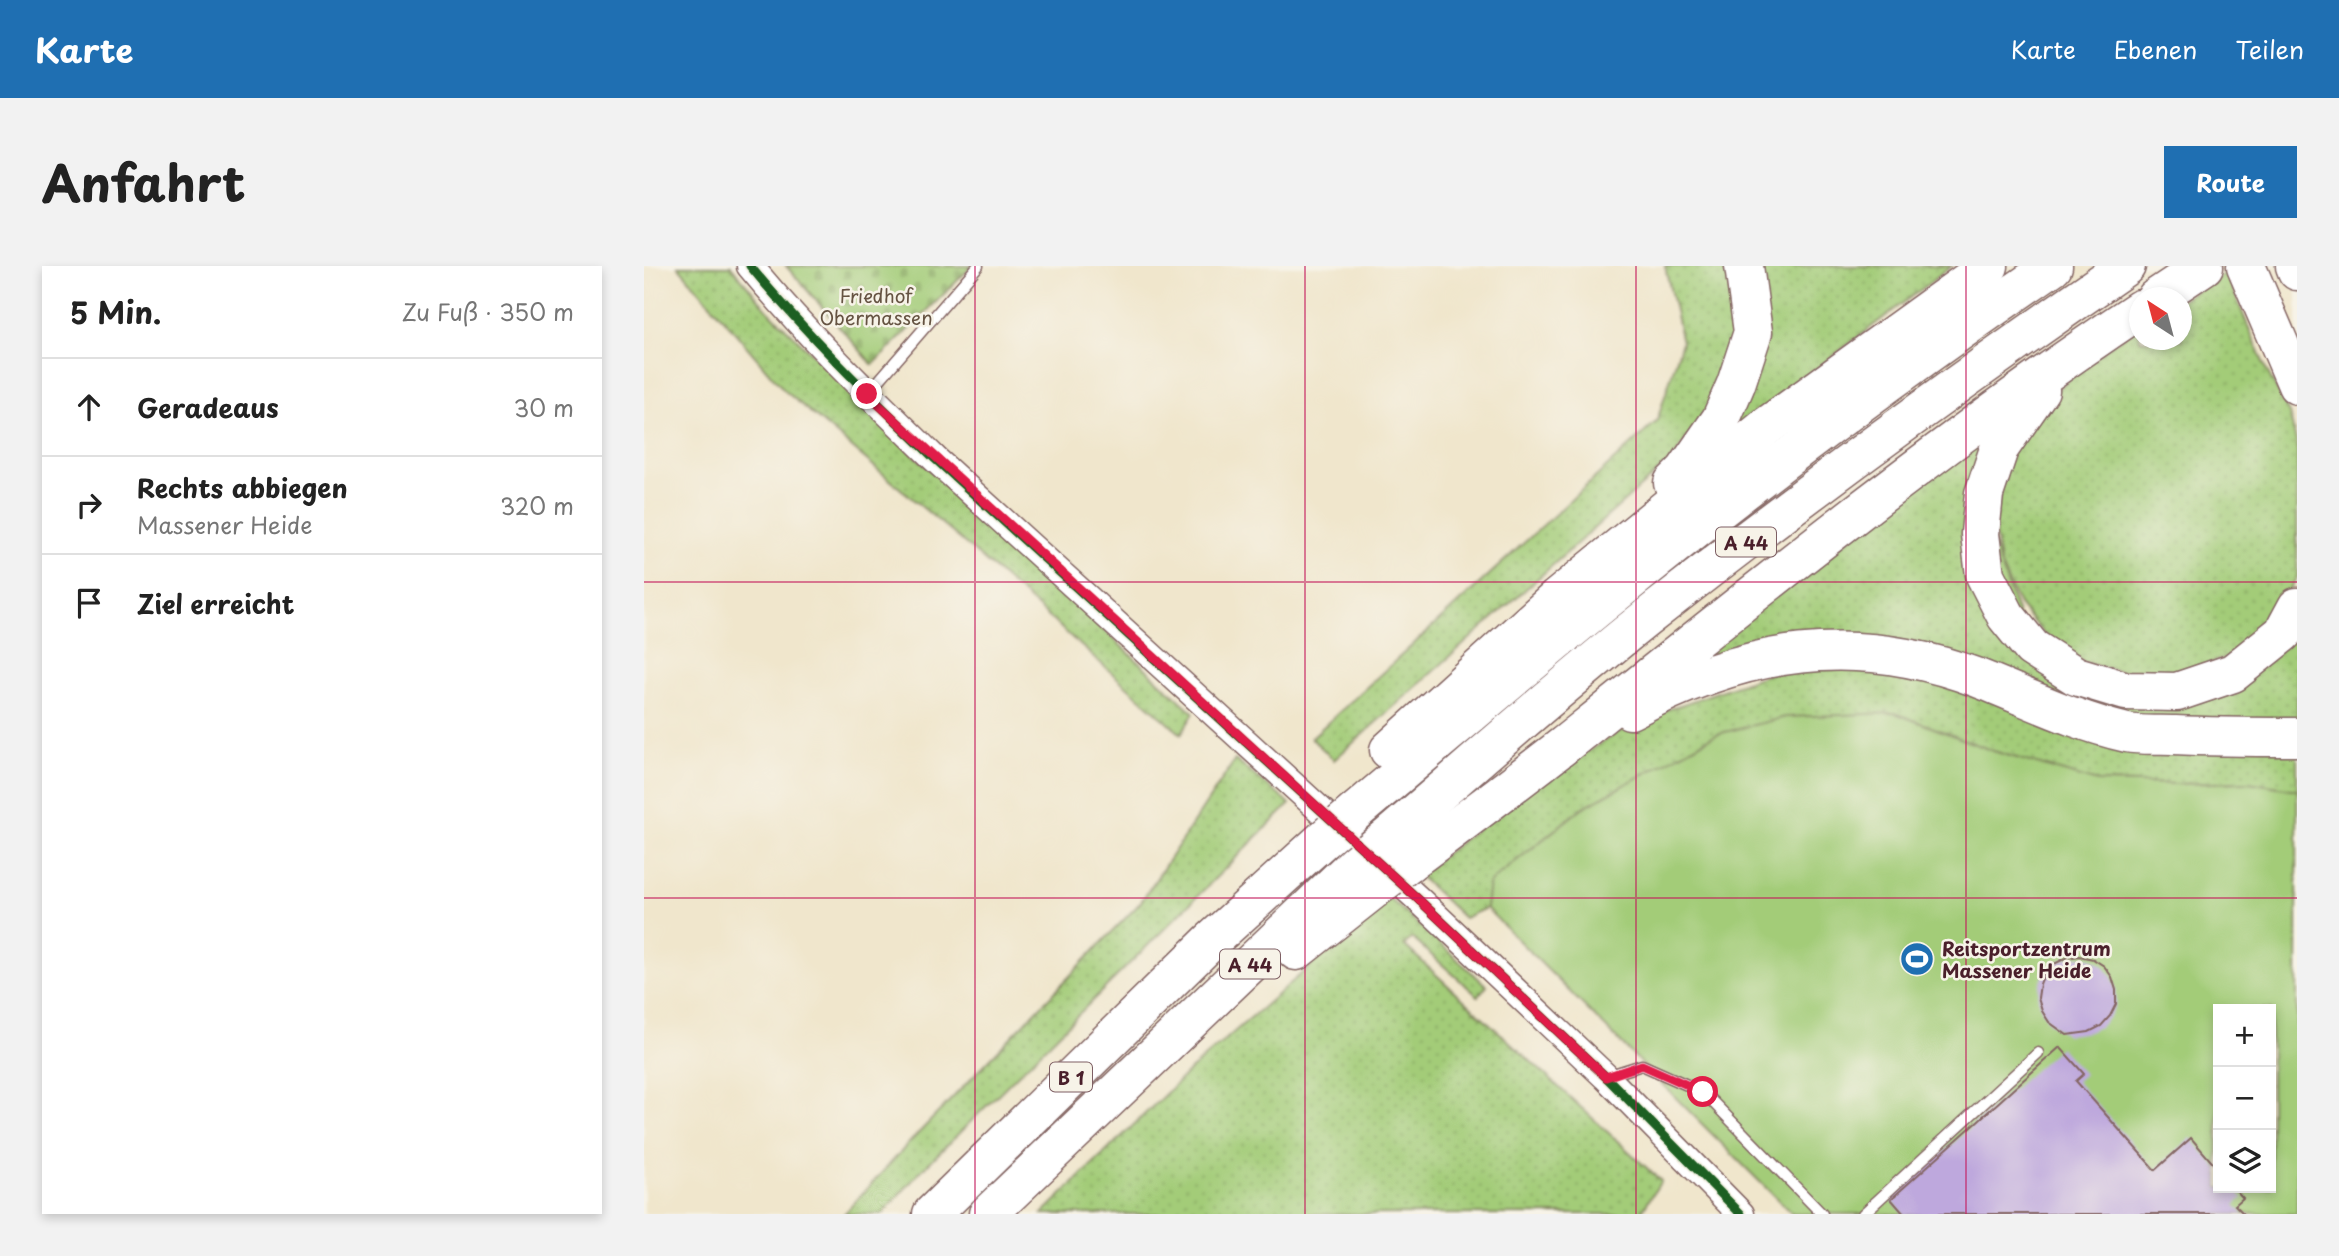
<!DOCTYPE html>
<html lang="de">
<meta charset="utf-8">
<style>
body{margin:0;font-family:"Playpen Sans",sans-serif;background:#f2f2f2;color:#222}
.controls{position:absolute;right:21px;bottom:21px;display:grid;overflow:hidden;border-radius:0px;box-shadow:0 4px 10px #0003}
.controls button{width:63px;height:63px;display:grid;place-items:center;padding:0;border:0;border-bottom:2px solid #e0e0e0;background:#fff;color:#222;font:35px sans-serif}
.compass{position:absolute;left:1485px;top:21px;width:63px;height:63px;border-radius:50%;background:#fff;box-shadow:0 4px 10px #0003;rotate:324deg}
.stop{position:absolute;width:21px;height:21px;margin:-16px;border:5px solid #e11d48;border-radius:50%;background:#fff}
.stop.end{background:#e11d48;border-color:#fff;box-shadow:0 2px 7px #0008}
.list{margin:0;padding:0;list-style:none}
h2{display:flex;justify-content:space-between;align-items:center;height:91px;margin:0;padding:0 28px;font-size:30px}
h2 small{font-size:23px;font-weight:400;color:#767676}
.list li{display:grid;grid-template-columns:46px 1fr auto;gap:21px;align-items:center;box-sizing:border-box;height:98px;padding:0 28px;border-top:2px solid #e0e0e0}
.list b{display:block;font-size:26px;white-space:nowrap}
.list p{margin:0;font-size:23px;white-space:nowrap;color:#767676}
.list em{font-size:23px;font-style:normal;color:#767676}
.icon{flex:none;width:38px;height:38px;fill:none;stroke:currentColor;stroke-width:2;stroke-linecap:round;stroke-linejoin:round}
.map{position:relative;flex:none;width:1653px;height:948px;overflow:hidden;border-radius:0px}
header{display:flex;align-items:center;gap:42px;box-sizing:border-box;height:98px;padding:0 35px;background:#1f6fb2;color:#fff}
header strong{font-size:33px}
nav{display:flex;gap:38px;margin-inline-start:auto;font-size:24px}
.intro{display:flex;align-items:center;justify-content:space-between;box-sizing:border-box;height:168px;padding:0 42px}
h1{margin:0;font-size:49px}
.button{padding:18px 32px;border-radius:0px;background:#1f6fb2;color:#fff;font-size:24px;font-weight:700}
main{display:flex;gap:42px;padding:0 42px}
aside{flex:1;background:#fff;border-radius:0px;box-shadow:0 4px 10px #0003}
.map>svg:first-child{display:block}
.grass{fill:url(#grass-dots);stroke:#767652;stroke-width:2}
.cemetery{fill:url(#cemetery-stones);stroke:#767652;stroke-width:2}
.pitch{fill:#a3cc78;stroke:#767652;stroke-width:2;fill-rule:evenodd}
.building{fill:#bea8dd}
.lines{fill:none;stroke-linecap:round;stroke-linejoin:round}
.service-casing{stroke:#846563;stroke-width:13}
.tertiary-casing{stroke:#846563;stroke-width:29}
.motorway-casing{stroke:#846563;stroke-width:41}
.service{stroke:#fff;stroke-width:10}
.tertiary{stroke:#fff;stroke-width:26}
.motorway{stroke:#fff;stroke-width:38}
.motorway-bridge-casing{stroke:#846563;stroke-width:41;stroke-linecap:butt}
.motorway-bridge{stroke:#fff;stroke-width:38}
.cycleway-casing{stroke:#f7f3e8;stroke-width:13}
.cycleway{stroke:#1b5e20;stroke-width:9}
.route{stroke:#e11d48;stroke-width:9}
.grid{fill:none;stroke:#c2185b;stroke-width:2;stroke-opacity:0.55}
.labels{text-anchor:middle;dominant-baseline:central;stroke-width:5;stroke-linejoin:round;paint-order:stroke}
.shield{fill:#f7f3e8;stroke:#7e5f64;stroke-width:2}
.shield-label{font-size:18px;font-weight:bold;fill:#4a1f2b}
.park-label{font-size:19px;fill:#655342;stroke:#f7f3e8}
.poi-label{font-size:19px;font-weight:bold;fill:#4a1f2b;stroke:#f7f3e8;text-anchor:start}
</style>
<header>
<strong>Karte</strong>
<nav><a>Karte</a><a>Ebenen</a><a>Teilen</a></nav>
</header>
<div class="intro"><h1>Anfahrt</h1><a class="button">Route</a></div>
<main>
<aside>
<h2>5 Min.<small>Zu Fuß · 350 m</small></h2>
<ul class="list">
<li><svg class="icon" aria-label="ahead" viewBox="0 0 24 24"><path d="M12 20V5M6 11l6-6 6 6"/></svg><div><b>Geradeaus</b></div><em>30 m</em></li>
<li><svg class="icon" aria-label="right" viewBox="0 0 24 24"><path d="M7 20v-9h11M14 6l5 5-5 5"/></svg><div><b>Rechts abbiegen</b><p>Massener Heide</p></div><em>320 m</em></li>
<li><svg class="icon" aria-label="arrive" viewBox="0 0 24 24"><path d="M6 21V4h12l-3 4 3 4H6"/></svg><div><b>Ziel erreicht</b></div></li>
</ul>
</aside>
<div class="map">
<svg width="1653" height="948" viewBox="0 0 1653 948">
<defs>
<pattern id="grass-dots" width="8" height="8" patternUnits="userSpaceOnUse" patternTransform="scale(1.75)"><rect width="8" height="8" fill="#a3cc78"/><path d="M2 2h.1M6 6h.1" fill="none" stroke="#8eaf68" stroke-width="1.8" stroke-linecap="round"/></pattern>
<pattern id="cemetery-stones" width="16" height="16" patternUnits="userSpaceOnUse" patternTransform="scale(1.75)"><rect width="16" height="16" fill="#a3cc78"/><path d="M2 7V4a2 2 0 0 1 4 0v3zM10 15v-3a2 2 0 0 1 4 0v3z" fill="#8eaf68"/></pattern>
</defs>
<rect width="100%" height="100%" fill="#f7f3e8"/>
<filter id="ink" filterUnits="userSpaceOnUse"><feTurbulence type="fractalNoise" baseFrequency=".0143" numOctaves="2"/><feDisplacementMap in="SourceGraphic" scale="14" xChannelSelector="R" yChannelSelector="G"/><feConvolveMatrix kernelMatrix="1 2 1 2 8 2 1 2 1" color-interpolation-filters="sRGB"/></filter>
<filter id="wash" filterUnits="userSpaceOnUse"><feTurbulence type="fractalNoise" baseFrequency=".00686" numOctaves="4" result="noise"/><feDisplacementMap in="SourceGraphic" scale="28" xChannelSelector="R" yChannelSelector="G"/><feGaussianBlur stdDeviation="1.57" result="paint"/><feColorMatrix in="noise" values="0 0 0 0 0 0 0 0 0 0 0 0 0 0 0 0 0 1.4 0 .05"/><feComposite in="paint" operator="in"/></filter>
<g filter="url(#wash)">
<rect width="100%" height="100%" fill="#f0e6cc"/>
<g class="grass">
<path d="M 34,0 L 87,0 L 123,43 L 257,177 L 550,447 L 537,468 L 323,279 L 140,124 Z"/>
<path d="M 1021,0 L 1085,0 L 1090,63 L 1074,128 L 1030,191 L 690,494 L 667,472 L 1013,155 L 1038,76 Z"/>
<path d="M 1112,0 L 1308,0 L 1075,176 Z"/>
<path d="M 1582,7 L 1621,101 L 1645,147 L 1653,179 L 1653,311 L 1629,353 L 1583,391 L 1539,408 L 1489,408 L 1441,397 L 1402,371 L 1375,339 L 1357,301 L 1349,257 L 1367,183 L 1403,132 L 1460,84 L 1495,60 L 1496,74 L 1538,74 L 1538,33 Z"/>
<path d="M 1348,166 L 1332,229 L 1389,391 L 1533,432 L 1653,354 L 1653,465 L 1490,459 L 1333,405 L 1044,404 L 1070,374 Z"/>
<path d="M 1228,402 L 1653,487 L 1653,524 L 1604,516 L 1533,518 L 1453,516 L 1349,485 L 1251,447 L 1073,468 L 938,542 L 845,617 L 842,642 L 820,652 L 774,609 L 886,522 L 994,454 L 1133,405 Z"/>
<path d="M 591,494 L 646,538 L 277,905 L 238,948 L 200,948 L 265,877 L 496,637 Z"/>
<path d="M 745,632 L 843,720 L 834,730 L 768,672 L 760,679 L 1017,915 L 996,948 L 398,948 L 545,805 Z"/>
</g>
<path class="cemetery" d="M 142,0 L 328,0 L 229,99 Z"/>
<path class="pitch" d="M 1251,447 L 1349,485 L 1453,516 L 1533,518 L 1604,516 L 1653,524 L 1653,948 L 1148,948 L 842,642 L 845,617 L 938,542 L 1073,468 L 1142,451 ZM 1574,743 L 1627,743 L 1627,922 L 1574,922 Z"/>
<g id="blocks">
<g class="building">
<path d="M 1435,690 L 1449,693 L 1460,700 L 1468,711 L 1472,724 L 1472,738 L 1466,750 L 1457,760 L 1445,766 L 1423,769 L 1405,756 L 1398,745 L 1394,732 L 1396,718 L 1400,708 L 1410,698 L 1422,692 Z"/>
<path d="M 1416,781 L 1440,808 L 1432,815 L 1511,904 L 1547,872 L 1574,903 L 1574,922 L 1590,922 L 1599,932 L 1591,939 L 1600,948 L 1260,948 L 1247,933 Z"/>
</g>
</g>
</g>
<g filter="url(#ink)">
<use href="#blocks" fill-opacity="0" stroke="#846563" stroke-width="2"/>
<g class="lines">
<g class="service-casing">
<g id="service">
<path d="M 225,126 L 334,0"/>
<path d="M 963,810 L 998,799 L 1059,826 L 1178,948"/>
<path d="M 1219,948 L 1394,787"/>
</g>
</g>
<g class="tertiary-casing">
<path id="tertiary" d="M 106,0 C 163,69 227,131 291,193 L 774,633 L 962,811 L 1097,948"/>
</g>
<g class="motorway-casing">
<g id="motorway">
<path d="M 1602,0 L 1653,119"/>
<path d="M 1651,0 L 1653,5"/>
<path d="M 1512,32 L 1560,0"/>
<path d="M 1396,124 L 1355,183 L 1340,228 L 1336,268 L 1341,309 L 1362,350 L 1388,382 L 1432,410 L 1482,425 L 1533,426 L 1589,407 L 1639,367 L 1653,341"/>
<path d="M 1029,217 L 1041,205 L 1077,153 L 1092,118 L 1109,66 L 1100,0"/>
<path d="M 986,444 C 1100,383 1210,365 1334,412 C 1383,431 1430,455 1483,467 C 1498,470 1515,468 1531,469 C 1571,471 1612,471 1653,471"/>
<path d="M 745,484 L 913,332 L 1123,160 L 1345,0"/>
<path d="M 710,547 C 798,473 884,398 973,326 C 1113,211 1260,103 1409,0"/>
<path d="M 739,575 C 826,501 912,424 1001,353 C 1157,230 1318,113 1482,0"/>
<path d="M 763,598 C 815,559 868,520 919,480 C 1107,329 1295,177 1496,43"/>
<path d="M 652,685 L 733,621"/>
<path d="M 288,948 L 567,675 L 681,572"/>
<path d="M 344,948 L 710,599"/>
</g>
</g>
<use href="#service" class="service"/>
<use href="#tertiary" class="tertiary"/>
<use href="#motorway" class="motorway"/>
<g class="motorway-bridge-casing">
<g id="motorway-bridge">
<path d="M 681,572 L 710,547"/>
<path d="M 710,599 L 739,575"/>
<path d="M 733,621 L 763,598"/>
</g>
</g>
<use href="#motorway-bridge" class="motorway-bridge"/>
<g class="cycleway-casing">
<path id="cycleway" d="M 106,0 C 163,69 227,131 291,193 L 774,633 L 962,811 L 1097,948"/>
</g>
<use href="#cycleway" class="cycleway"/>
</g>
</g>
<g class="lines" filter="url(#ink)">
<path class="route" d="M 223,128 L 774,633 L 962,811 L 998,799 L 1059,826"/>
</g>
<path class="grid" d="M 331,0 L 331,948M 661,0 L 661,948M 992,0 L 992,948M 1322,0 L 1322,948M 0,316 L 1653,316M 0,632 L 1653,632"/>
<defs>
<g id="stadium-disc" transform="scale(1.75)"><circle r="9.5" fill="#1f6fb2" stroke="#f7f3e8"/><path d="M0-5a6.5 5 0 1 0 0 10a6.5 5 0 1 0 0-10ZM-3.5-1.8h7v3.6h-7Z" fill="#fff"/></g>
</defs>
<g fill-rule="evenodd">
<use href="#stadium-disc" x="1273" y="693"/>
</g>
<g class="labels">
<g class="shield">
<rect x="1072" y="261.5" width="60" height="29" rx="5"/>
<rect x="576" y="683.5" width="60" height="29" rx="5"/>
<rect x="406" y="796.5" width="42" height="29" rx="5"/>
</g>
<g class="shield-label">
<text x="1102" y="276">A 44</text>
<text x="606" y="698">A 44</text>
<text x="427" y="811">B 1</text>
</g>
<g class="park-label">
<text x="232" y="29">Friedhof<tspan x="232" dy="22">Obermassen</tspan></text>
</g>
<g class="poi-label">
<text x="1298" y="682">Reitsportzentrum<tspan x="1298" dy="22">Massener Heide</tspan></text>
</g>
</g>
</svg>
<div class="controls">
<button>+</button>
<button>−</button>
<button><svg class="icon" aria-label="layers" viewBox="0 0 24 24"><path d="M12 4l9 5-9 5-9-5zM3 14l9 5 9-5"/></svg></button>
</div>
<svg class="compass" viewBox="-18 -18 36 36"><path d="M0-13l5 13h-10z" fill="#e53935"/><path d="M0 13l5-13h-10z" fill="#767676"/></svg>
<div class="stop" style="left:1059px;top:826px"></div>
<div class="stop end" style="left:223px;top:128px"></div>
</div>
</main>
